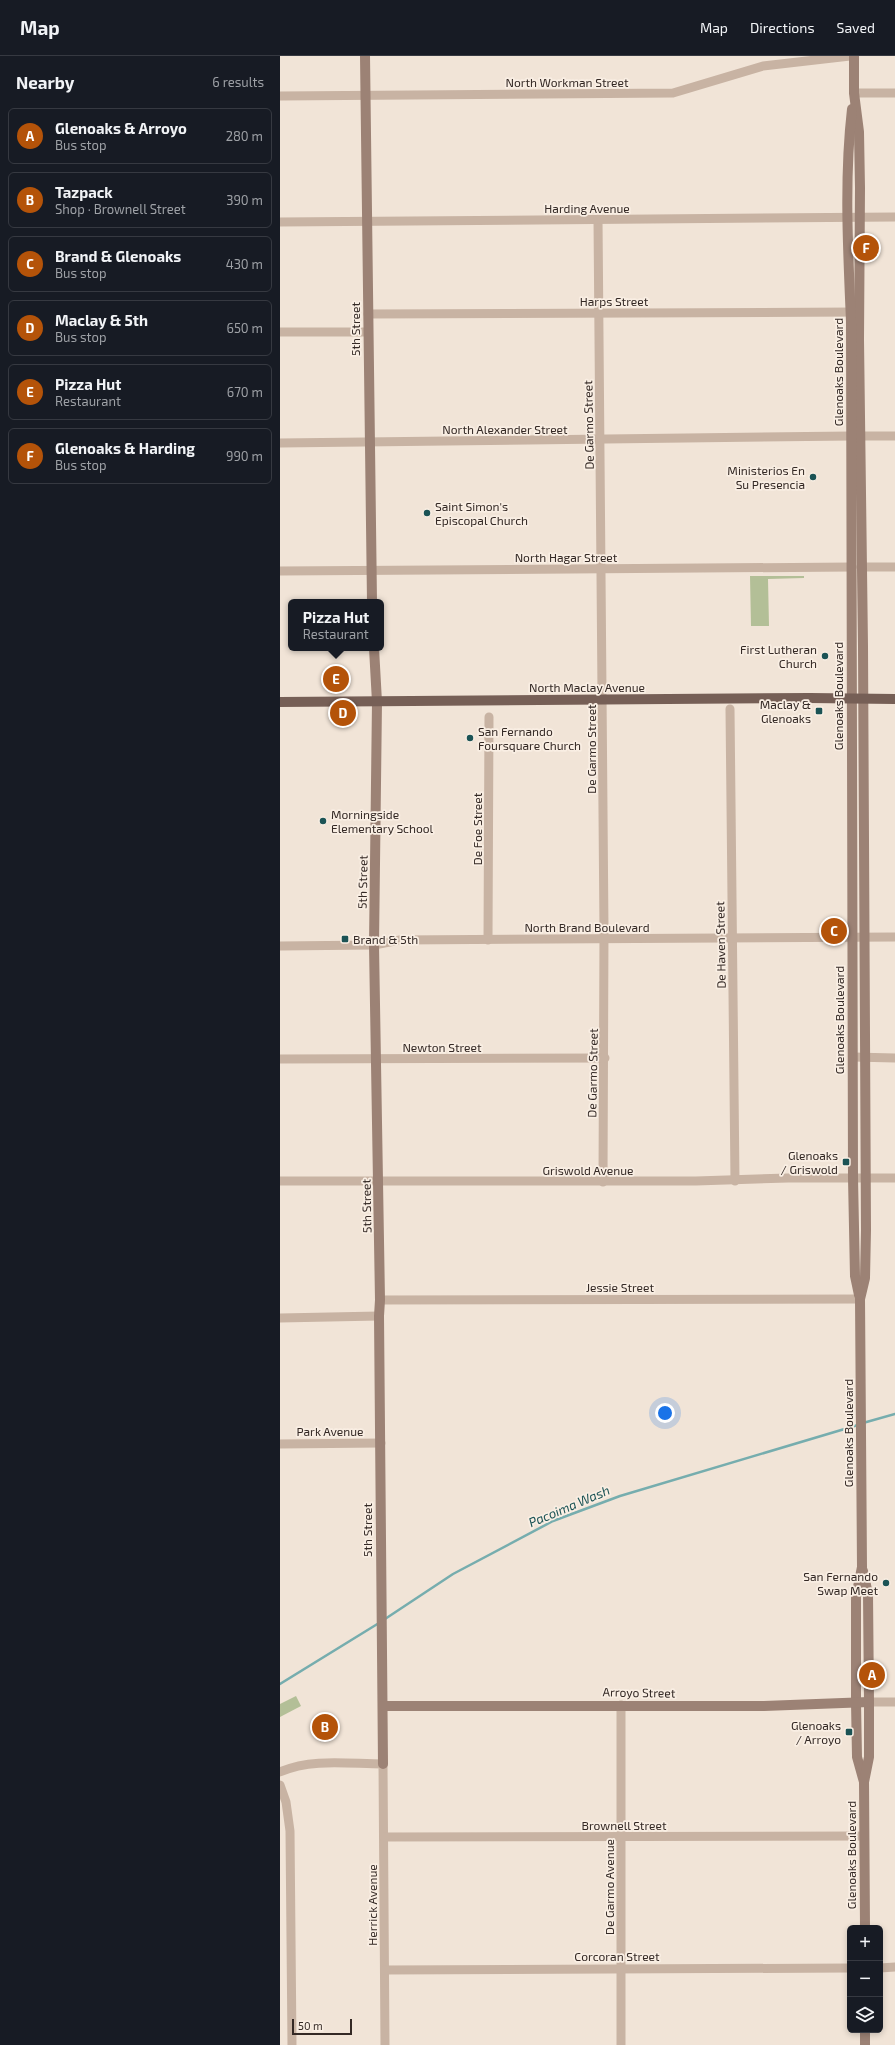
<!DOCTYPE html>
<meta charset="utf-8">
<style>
body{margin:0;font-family:"Exo 2",sans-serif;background:#20242c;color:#f1f3f6}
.controls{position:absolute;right:12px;bottom:12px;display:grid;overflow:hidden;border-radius:6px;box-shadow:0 2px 6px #0003}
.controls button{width:36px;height:36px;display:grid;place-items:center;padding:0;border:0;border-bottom:1px solid #363941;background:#171b24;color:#f1f3f6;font:20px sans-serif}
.scale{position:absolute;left:12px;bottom:10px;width:60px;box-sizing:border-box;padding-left:4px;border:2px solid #342925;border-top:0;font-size:11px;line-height:14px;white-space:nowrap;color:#342925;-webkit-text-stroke:3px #f9eee3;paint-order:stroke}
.you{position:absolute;left:385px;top:1357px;width:14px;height:14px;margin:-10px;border:3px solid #fff;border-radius:50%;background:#1a73e8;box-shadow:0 0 0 6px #1a73e833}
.badge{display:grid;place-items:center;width:26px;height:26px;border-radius:50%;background:#b45309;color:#fff;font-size:13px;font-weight:700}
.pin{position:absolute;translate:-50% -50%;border:2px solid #fff;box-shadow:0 1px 4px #0006}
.popup{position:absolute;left:8px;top:543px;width:96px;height:52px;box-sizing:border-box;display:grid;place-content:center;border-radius:6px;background:#171b24;filter:drop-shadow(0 1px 3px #0005);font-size:13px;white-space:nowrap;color:#9ea1a6}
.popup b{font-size:15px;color:#f1f3f6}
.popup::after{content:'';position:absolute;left:50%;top:100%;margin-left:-8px;border:8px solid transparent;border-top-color:#171b24}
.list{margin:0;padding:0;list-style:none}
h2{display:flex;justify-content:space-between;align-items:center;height:52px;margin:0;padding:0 16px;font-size:17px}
h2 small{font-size:13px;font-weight:400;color:#9ea1a6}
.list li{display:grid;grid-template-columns:26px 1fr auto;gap:12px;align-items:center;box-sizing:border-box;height:56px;margin:0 8px 8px;padding:0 8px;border:1px solid #363941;border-radius:6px}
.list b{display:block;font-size:15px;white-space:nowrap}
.list p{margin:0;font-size:13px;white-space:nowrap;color:#9ea1a6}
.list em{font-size:13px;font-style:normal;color:#9ea1a6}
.icon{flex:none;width:22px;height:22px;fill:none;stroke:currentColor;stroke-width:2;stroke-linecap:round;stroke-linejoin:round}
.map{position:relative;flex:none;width:615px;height:1989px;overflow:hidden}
header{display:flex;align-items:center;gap:24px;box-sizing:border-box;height:56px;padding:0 20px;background:#171b24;border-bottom:1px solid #363941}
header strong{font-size:19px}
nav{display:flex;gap:22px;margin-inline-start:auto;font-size:14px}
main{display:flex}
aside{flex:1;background:#171b24}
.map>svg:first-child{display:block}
.green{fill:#b3bf97}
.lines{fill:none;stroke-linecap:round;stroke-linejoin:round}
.stream{stroke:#76adae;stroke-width:2.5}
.street{stroke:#c8b3a3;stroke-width:9}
.secondary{stroke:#9c8275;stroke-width:10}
.primary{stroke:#765f56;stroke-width:10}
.poi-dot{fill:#1b5355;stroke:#f9eee3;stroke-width:1.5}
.labels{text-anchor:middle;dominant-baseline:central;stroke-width:3.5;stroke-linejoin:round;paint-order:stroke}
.street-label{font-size:12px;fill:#342925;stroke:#f9eee3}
.poi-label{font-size:12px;fill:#342925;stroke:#f9eee3;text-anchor:end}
.water-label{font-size:13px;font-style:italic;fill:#1b5355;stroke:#f9eee3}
</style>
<header>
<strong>Map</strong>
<nav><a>Map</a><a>Directions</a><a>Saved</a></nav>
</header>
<main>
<aside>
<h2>Nearby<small>6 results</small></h2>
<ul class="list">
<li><span class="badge">A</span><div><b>Glenoaks &amp; Arroyo</b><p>Bus stop</p></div><em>280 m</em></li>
<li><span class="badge">B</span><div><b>Tazpack</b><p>Shop · Brownell Street</p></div><em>390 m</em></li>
<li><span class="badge">C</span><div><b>Brand &amp; Glenoaks</b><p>Bus stop</p></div><em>430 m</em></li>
<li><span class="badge">D</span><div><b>Maclay &amp; 5th</b><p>Bus stop</p></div><em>650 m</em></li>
<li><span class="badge">E</span><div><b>Pizza Hut</b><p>Restaurant</p></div><em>670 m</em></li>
<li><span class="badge">F</span><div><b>Glenoaks &amp; Harding</b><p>Bus stop</p></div><em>990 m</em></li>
</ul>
</aside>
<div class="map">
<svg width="615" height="1989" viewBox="0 0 615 1989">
<rect width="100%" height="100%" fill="#f1e4d7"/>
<g class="green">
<path d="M 470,520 L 524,520 L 524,522 L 488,523 L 489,570 L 471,570 Z"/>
<path d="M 16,1640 L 21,1650 L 0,1661 L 0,1648 Z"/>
</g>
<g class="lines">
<g class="stream">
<path d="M 583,1367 L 615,1358"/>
<path d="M 105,1563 L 173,1518 L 273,1465 L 340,1440 L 578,1369"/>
<path d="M 0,1628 L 99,1567"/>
</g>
<g class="street">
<path d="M 574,37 L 615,37"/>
<path d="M 0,40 L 393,37 L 483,10 L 570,0"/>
<path d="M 318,163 L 324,874 L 323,1126"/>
<path d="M 0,166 L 615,161"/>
<path d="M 88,258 L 576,256"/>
<path d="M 0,276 L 88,276"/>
<path d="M 580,380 L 615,380"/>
<path d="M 0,387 L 571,380"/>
<path d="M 581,511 L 615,511"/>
<path d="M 0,515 L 572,511"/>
<path d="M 450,653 L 455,1125"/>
<path d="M 208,884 L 209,661"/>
<path d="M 0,890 L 94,889 L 120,884 L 615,881"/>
<path d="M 573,1001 L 615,1002"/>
<path d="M 0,1003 L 325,1002"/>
<path d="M 0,1125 L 416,1125 L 508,1122 L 615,1122"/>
<path d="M 100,1244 L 580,1243"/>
<path d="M 0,1262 L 99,1260"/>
<path d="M 0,1388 L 101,1387"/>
<path d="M 589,1646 L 615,1646"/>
<path d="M 341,1649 L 341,1989"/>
<path d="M 0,1716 C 32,1702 69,1708 103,1708 L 105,1989"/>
<path d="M 0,1729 L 6,1746 L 10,1775 L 12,1989"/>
<path d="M 104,1781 L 584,1780"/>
<path d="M 600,1912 L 615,1911"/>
<path d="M 105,1914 L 570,1912"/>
</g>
<g class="secondary">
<path d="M 85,0 L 92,546"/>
<path d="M 574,0 L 574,37 L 579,76 L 580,132 L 579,284 L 583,590 L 586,1174 L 585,1222 L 580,1243 L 582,1511 L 576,1541 L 576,1646 L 577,1701 L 584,1726"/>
<path d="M 572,53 C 564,123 568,195 571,265 L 573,1122 L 575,1220 L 579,1239"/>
<path d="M 94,592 L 97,646 L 94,889 L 100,1244 L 99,1260 L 103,1708"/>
<path d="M 583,1515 L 588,1538 L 589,1646 L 589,1701 L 584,1726 L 585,1872"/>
<path d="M 103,1650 L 484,1650 L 589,1646"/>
<path d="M 585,1974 L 585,1989"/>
</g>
<path class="primary" d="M 0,646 L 530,642 L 615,643"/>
</g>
<g class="poi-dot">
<circle cx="533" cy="421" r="4"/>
<circle cx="147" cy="457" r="4"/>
<circle cx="545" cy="600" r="4"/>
<rect x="535" y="651" width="8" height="8" rx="2"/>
<circle cx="190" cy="682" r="4"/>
<circle cx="43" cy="765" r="4"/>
<rect x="61" y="879" width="8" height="8" rx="2"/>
<rect x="562" y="1102" width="8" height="8" rx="2"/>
<circle cx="606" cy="1527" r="4"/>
<rect x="565" y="1672" width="8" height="8" rx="2"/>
</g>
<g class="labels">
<g class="street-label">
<text x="287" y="26">North Workman Street</text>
<text x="307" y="152">Harding Avenue</text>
<text x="334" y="245">Harps Street</text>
<text transform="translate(75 273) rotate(-90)">5th Street</text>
<text transform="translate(558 316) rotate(-90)">Glenoaks Boulevard</text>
<text transform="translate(308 369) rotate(-91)">De Garmo Street</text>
<text x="225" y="373">North Alexander Street</text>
<text x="286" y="501">North Hagar Street</text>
<text x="307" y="631">North Maclay Avenue</text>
<text transform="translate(558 640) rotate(-90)">Glenoaks Boulevard</text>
<text transform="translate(311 693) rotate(-90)">De Garmo Street</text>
<text transform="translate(197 773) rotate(-90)">De Foe Street</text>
<text transform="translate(82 826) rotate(-89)">5th Street</text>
<text x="307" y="871">North Brand Boulevard</text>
<text transform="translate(440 889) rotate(-91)">De Haven Street</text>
<text transform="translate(559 964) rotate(-90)">Glenoaks Boulevard</text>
<text x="162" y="991">Newton Street</text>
<text transform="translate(312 1017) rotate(-89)">De Garmo Street</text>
<text x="308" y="1114">Griswold Avenue</text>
<text transform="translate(86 1150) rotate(-91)">5th Street</text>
<text x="340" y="1231">Jessie Street</text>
<text x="50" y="1375">Park Avenue</text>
<text transform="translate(568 1377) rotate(-90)">Glenoaks Boulevard</text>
<text transform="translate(87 1474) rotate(-90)">5th Street</text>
<text transform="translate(359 1636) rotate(1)">Arroyo Street</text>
<text x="344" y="1769">Brownell Street</text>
<text transform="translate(571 1799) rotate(-90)">Glenoaks Boulevard</text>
<text transform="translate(329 1831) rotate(-90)">De Garmo Avenue</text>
<text transform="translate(92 1849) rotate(-90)">Herrick Avenue</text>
<text x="337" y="1900">Corcoran Street</text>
</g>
<g class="poi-label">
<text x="525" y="414">Ministerios En<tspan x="525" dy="14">Su Presencia</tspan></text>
<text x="155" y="450" text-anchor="start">Saint Simon's<tspan x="155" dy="14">Episcopal Church</tspan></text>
<text x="537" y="593">First Lutheran<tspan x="537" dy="14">Church</tspan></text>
<text x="531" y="648">Maclay &amp;<tspan x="531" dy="14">Glenoaks</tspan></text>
<text x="198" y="675" text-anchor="start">San Fernando<tspan x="198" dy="14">Foursquare Church</tspan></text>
<text x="51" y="758" text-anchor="start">Morningside<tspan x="51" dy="14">Elementary School</tspan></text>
<text x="73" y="883" text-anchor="start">Brand &amp; 5th</text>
<text x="558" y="1099">Glenoaks<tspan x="558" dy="14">/ Griswold</tspan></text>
<text x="598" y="1520">San Fernando<tspan x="598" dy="14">Swap Meet</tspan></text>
<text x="561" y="1669">Glenoaks<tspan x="561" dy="14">/ Arroyo</tspan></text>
</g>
<g class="water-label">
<text transform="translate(289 1450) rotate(-23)">Pacoima Wash</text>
</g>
</g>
</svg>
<div class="controls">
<button>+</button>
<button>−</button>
<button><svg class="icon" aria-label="layers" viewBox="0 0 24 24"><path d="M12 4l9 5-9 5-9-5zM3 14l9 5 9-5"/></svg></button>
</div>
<div class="scale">50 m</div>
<div class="you"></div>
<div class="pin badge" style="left:592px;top:1619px">A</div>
<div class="pin badge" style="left:45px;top:1671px">B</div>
<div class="pin badge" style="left:554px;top:875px">C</div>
<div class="pin badge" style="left:63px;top:657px">D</div>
<div class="pin badge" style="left:56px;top:623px">E</div>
<div class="popup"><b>Pizza Hut</b>Restaurant</div>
<div class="pin badge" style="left:586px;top:192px">F</div>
</div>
</main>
